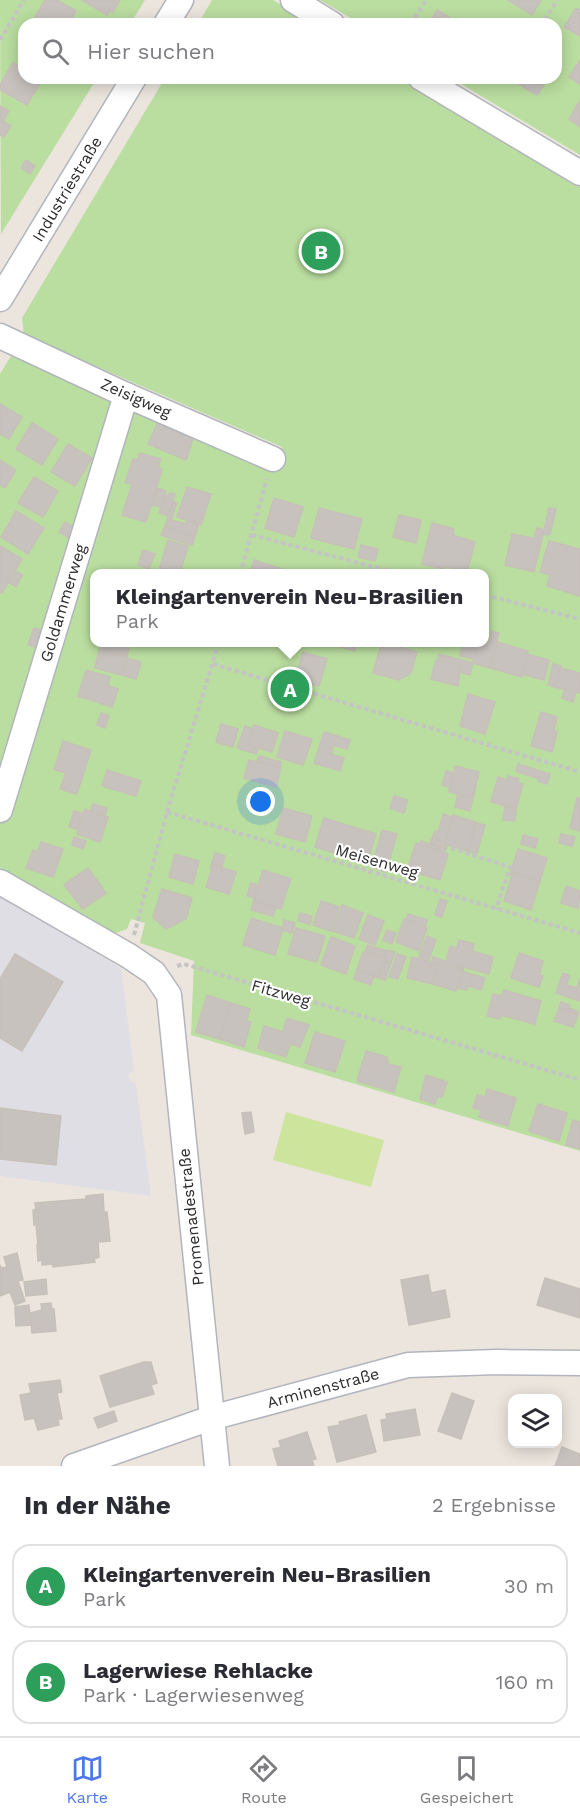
<!DOCTYPE html>
<html lang="de">
<meta charset="utf-8">
<style>
body{margin:0;font-family:"Work Sans",sans-serif;background:#f2f2f3;color:#2b2b33}
.controls{position:absolute;right:18px;bottom:18px;display:grid;overflow:hidden;border-radius:12px;box-shadow:0 3px 15px #0003}
.controls button{width:54px;height:54px;display:grid;place-items:center;padding:0;border:0;border-bottom:2px solid #e1e1e2;background:#fff;color:#2b2b33;font:30px sans-serif}
.you{position:absolute;left:261px;top:802px;width:21px;height:21px;margin:-15px;border:4px solid #fff;border-radius:50%;background:#1a73e8;box-shadow:0 0 0 9px #1a73e833}
.badge{display:grid;place-items:center;width:39px;height:39px;border-radius:50%;background:#4d78ea;color:#fff;font-size:20px;font-weight:700}
.pin{position:absolute;translate:-50% -50%;border:3px solid #fff;box-shadow:0 2px 6px #0006}
.popup{position:absolute;left:90px;top:569px;width:399px;height:78px;box-sizing:border-box;display:grid;place-content:center;border-radius:12px;background:#fff;filter:drop-shadow(0 2px 4px #0005);font-size:20px;white-space:nowrap;color:#7c7c81}
.popup b{font-size:22px;color:#2b2b33}
.popup::after{content:'';position:absolute;left:50%;top:100%;margin-left:-12px;border:12px solid transparent;border-top-color:#fff}
.list{margin:0;padding:0;list-style:none}
h2{display:flex;justify-content:space-between;align-items:center;height:78px;margin:0;padding:0 24px;font-size:26px}
h2 small{font-size:20px;font-weight:400;color:#7c7c81}
.list li{display:grid;grid-template-columns:39px 1fr auto;gap:18px;align-items:center;box-sizing:border-box;height:84px;margin:0 12px 12px;padding:0 12px;border:2px solid #e1e1e2;border-radius:18px}
.list b{display:block;font-size:22px;white-space:nowrap}
.list p{margin:0;font-size:20px;white-space:nowrap;color:#7c7c81}
.list em{font-size:20px;font-style:normal;color:#7c7c81}
.icon{flex:none;width:33px;height:33px;fill:none;stroke:currentColor;stroke-width:2;stroke-linecap:round;stroke-linejoin:round}
.map{position:relative;flex:none;width:580px;height:1466px;overflow:hidden}
.search{position:absolute;background:#fff;box-shadow:0 3px 15px #0003;left:18px;right:18px;top:18px;height:66px;display:flex;align-items:center;gap:15px;box-sizing:border-box;padding:0 21px;border-radius:18px;color:#7c7c81;font-size:22px}
.sheet{height:270px;background:#fff}
nav{display:flex;justify-content:space-around;align-items:center;box-sizing:border-box;height:84px;border-top:2px solid #e1e1e2;background:#fff;font-size:16px;color:#7c7c81}
nav a{display:grid;justify-items:center;gap:3px}
nav .on{color:#4d78ea}
.map>svg:first-child{display:block}
.industrial{fill:#e0dee5}
.green{fill:#badda0;fill-rule:evenodd}
.pitch{fill:#cce49c}
.building{fill:#c7c2be;stroke:#c7c0b8;stroke-width:1.5}
.lines{fill:none;stroke-linecap:round;stroke-linejoin:round}
.minor-casing{stroke:#b2b5bd;stroke-width:27}
.path{stroke:#c4c4c4;stroke-width:4;stroke-dasharray:4.5 3;stroke-linecap:butt}
.minor{stroke:#fff;stroke-width:24}
.labels{text-anchor:middle;dominant-baseline:central;stroke-width:4.5;stroke-linejoin:round;paint-order:stroke}
.street-label{font-size:16px;fill:#2b2b2b;stroke:#fff}
</style>
<div class="map">
<svg width="580" height="1466" viewBox="0 0 580 1466">
<rect width="100%" height="100%" fill="#ece5de"/>
<path class="industrial" d="M 0,896 L 121,968 L 134,1070 L 128,1075 L 130,1081 L 136,1084 L 151,1196 L 0,1176 Z"/>
<g class="green">
<path d="M 0,0 L 145,0 L 130,24 L 24,24 L 24,78 L 97,78 L 1,234 Z"/>
<path d="M 212,0 L 273,0 L 312,24 L 198,24 Z"/>
<path d="M 320,0 L 580,0 L 580,155 L 451,78 L 556,78 L 556,24 L 361,24 Z"/>
<path d="M 165,78 L 402,78 L 580,183 L 580,1151 L 191,1035 L 194,961 L 140,943 L 145,923 L 131,919 L 127,929 L 113,934 L 0,868 L 0,374 L 11,356 L 108,398 L 280,457 L 282,447 L 24,335 L 22,318 ZM 95,574 L 485,574 L 485,642 L 95,642 Z"/>
</g>
<path class="pitch" d="M 286,1112 L 384,1140 L 371,1187 L 273,1160 Z"/>
<g class="building">
<path d="M 45,0 L 57,0 L 76,11 L 68,24 L 43,24 L 34,19 Z"/>
<path d="M 82,0 L 120,0 L 113,12 L 110,11 L 107,15 Z"/>
<path d="M 508,0 L 541,0 L 532,15 Z"/>
<path d="M 576,8 L 580,10 L 580,36 L 564,27 Z"/>
<path d="M 437,10 L 457,22 L 456,24 L 429,24 Z"/>
<path d="M 580,60 L 580,84 L 569,77 Z"/>
<path d="M 13,62 L 24,69 L 24,78 L 32,78 L 40,83 L 27,105 L 0,90 L 0,85 Z"/>
<path d="M 515,78 L 548,78 L 537,95 L 513,81 Z"/>
<path d="M 580,100 L 580,127 L 569,119 Z"/>
<path d="M 0,106 L 9,111 L 3,121 L 11,126 L 4,137 L 0,135 Z"/>
<path d="M 26,160 L 35,166 L 30,174 L 21,168 Z"/>
<path d="M 0,404 L 22,417 L 9,439 L 0,434 Z"/>
<path d="M 32,423 L 58,439 L 42,465 L 16,449 Z"/>
<path d="M 157,424 L 193,439 L 186,460 L 148,444 Z"/>
<path d="M 68,444 L 92,458 L 75,486 L 51,472 Z"/>
<path d="M 140,453 L 161,459 L 158,468 L 162,470 L 146,522 L 122,515 L 132,484 L 125,483 L 133,459 L 137,460 Z"/>
<path d="M 0,460 L 16,470 L 5,488 L 0,485 Z"/>
<path d="M 34,477 L 58,491 L 43,517 L 18,503 Z"/>
<path d="M 187,487 L 211,494 L 201,525 L 177,517 Z"/>
<path d="M 157,488 L 166,491 L 161,507 L 152,505 Z"/>
<path d="M 170,493 L 175,494 L 168,516 L 159,513 L 163,500 Z"/>
<path d="M 274,498 L 303,507 L 294,537 L 265,528 Z"/>
<path d="M 173,502 L 177,503 L 171,520 L 186,524 L 187,521 L 199,524 L 195,536 L 165,526 Z"/>
<path d="M 319,508 L 362,519 L 354,549 L 311,538 Z"/>
<path d="M 549,508 L 556,509 L 550,535 L 543,534 Z"/>
<path d="M 16,511 L 44,528 L 28,554 L 1,537 Z"/>
<path d="M 399,515 L 421,520 L 416,543 L 393,537 Z"/>
<path d="M 65,522 L 78,530 L 74,541 L 59,532 Z"/>
<path d="M 432,523 L 454,529 L 453,535 L 475,542 L 467,572 L 444,566 L 444,569 L 422,564 Z"/>
<path d="M 165,526 L 195,536 L 192,545 L 161,535 Z"/>
<path d="M 537,528 L 544,530 L 534,572 L 531,571 L 538,539 L 534,539 Z"/>
<path d="M 512,534 L 538,539 L 531,571 L 505,565 Z"/>
<path d="M 168,540 L 188,546 L 180,574 L 158,574 Z"/>
<path d="M 549,541 L 580,549 L 580,596 L 547,586 L 550,575 L 540,572 Z"/>
<path d="M 361,545 L 378,549 L 375,561 L 358,557 Z"/>
<path d="M 0,546 L 22,559 L 2,593 L 0,592 Z"/>
<path d="M 143,550 L 155,554 L 149,569 L 138,565 Z"/>
<path d="M 254,560 L 282,569 L 280,574 L 250,574 Z"/>
<path d="M 16,571 L 22,575 L 16,587 L 8,582 Z"/>
<path d="M 34,628 L 44,631 L 39,648 L 28,645 Z"/>
<path d="M 492,631 L 499,633 L 490,668 L 473,663 L 474,659 L 460,656 L 463,642 L 489,642 Z"/>
<path d="M 101,642 L 130,642 L 127,657 L 99,650 Z"/>
<path d="M 334,642 L 357,642 L 355,651 L 333,645 Z"/>
<path d="M 382,642 L 417,652 L 411,673 L 399,680 L 373,673 Z"/>
<path d="M 497,642 L 528,651 L 522,677 L 490,668 Z"/>
<path d="M 99,650 L 127,657 L 122,675 L 95,668 Z"/>
<path d="M 303,652 L 327,659 L 319,686 L 295,680 Z"/>
<path d="M 439,654 L 473,663 L 470,675 L 459,672 L 460,666 L 438,661 Z"/>
<path d="M 527,654 L 549,660 L 544,680 L 522,674 Z"/>
<path d="M 127,658 L 141,662 L 136,679 L 122,675 Z"/>
<path d="M 436,660 L 460,666 L 458,686 L 431,679 Z"/>
<path d="M 553,664 L 561,666 L 555,687 L 548,685 Z"/>
<path d="M 560,668 L 580,673 L 580,693 L 555,687 Z"/>
<path d="M 86,670 L 110,677 L 108,686 L 118,689 L 112,707 L 78,696 Z"/>
<path d="M 565,689 L 576,692 L 573,702 L 562,698 Z"/>
<path d="M 468,694 L 495,702 L 485,734 L 460,726 Z"/>
<path d="M 541,712 L 557,717 L 554,730 L 557,732 L 552,752 L 531,746 Z"/>
<path d="M 101,713 L 109,716 L 105,728 L 97,725 Z"/>
<path d="M 221,724 L 238,729 L 233,747 L 216,742 Z"/>
<path d="M 254,725 L 278,733 L 272,752 L 248,745 Z"/>
<path d="M 245,726 L 253,729 L 248,745 L 258,748 L 256,754 L 237,748 Z"/>
<path d="M 285,731 L 312,739 L 303,765 L 277,757 Z"/>
<path d="M 324,732 L 350,740 L 347,749 L 334,745 L 331,754 L 344,758 L 340,771 L 314,763 Z"/>
<path d="M 63,741 L 91,750 L 77,794 L 60,789 L 66,773 L 54,770 Z"/>
<path d="M 259,756 L 281,762 L 280,768 L 257,762 Z"/>
<path d="M 249,760 L 281,768 L 276,787 L 244,778 Z"/>
<path d="M 518,764 L 550,774 L 547,784 L 538,781 L 539,779 L 516,771 Z"/>
<path d="M 455,766 L 479,772 L 473,798 L 449,792 Z"/>
<path d="M 107,770 L 141,781 L 136,796 L 102,786 Z"/>
<path d="M 446,771 L 453,773 L 450,787 L 442,785 Z"/>
<path d="M 508,776 L 519,779 L 518,783 L 523,784 L 516,809 L 491,802 L 498,777 L 507,780 Z"/>
<path d="M 458,794 L 473,798 L 470,811 L 455,807 Z"/>
<path d="M 394,796 L 408,800 L 404,813 L 390,808 Z"/>
<path d="M 577,798 L 580,798 L 580,831 L 570,828 Z"/>
<path d="M 93,804 L 107,808 L 105,816 L 91,811 Z"/>
<path d="M 505,806 L 516,809 L 515,821 L 503,820 Z"/>
<path d="M 283,808 L 312,816 L 305,842 L 276,834 Z"/>
<path d="M 85,809 L 108,817 L 100,842 L 77,834 Z"/>
<path d="M 74,811 L 82,813 L 77,829 L 69,827 Z"/>
<path d="M 443,814 L 452,817 L 445,843 L 436,840 Z"/>
<path d="M 453,815 L 476,822 L 468,851 L 445,844 Z"/>
<path d="M 324,818 L 376,834 L 367,863 L 315,847 Z"/>
<path d="M 476,823 L 485,825 L 477,853 L 468,851 Z"/>
<path d="M 382,830 L 397,834 L 386,872 L 372,867 Z"/>
<path d="M 435,831 L 438,832 L 436,840 L 445,843 L 447,845 L 446,849 L 430,844 Z"/>
<path d="M 561,834 L 575,837 L 572,846 L 559,843 Z"/>
<path d="M 523,835 L 538,839 L 535,848 L 521,844 Z"/>
<path d="M 74,837 L 86,841 L 83,849 L 72,845 Z"/>
<path d="M 421,841 L 446,849 L 444,852 L 420,845 Z"/>
<path d="M 41,842 L 63,849 L 53,877 L 26,868 L 33,850 L 38,852 Z"/>
<path d="M 416,843 L 448,854 L 440,880 L 407,870 Z"/>
<path d="M 518,849 L 547,858 L 540,881 L 513,872 L 512,875 L 510,874 Z"/>
<path d="M 215,853 L 225,856 L 222,867 L 213,865 L 212,869 L 210,868 Z"/>
<path d="M 175,854 L 199,861 L 193,884 L 169,877 Z"/>
<path d="M 213,865 L 236,872 L 229,894 L 206,887 Z"/>
<path d="M 88,868 L 106,893 L 83,909 L 64,885 Z"/>
<path d="M 263,870 L 291,879 L 281,909 L 254,900 Z"/>
<path d="M 513,872 L 540,881 L 531,910 L 504,901 Z"/>
<path d="M 251,883 L 258,885 L 254,898 L 247,896 Z"/>
<path d="M 566,886 L 580,891 L 578,908 L 561,903 Z"/>
<path d="M 162,889 L 192,898 L 186,919 L 166,929 L 153,917 Z"/>
<path d="M 440,899 L 447,901 L 442,917 L 435,915 Z"/>
<path d="M 254,900 L 276,907 L 273,916 L 251,910 Z"/>
<path d="M 321,901 L 339,907 L 331,931 L 313,925 Z"/>
<path d="M 342,905 L 363,913 L 354,938 L 333,931 Z"/>
<path d="M 300,913 L 312,916 L 310,924 L 298,921 Z"/>
<path d="M 408,914 L 427,920 L 425,927 L 406,920 Z"/>
<path d="M 368,915 L 384,921 L 375,945 L 359,939 Z"/>
<path d="M 251,918 L 283,928 L 275,955 L 243,945 Z"/>
<path d="M 404,919 L 427,928 L 419,951 L 396,942 Z"/>
<path d="M 284,920 L 295,923 L 292,933 L 282,930 Z"/>
<path d="M 296,928 L 325,936 L 317,962 L 288,954 Z"/>
<path d="M 387,930 L 396,933 L 392,944 L 383,940 Z"/>
<path d="M 427,936 L 436,940 L 428,962 L 418,959 Z"/>
<path d="M 331,937 L 355,946 L 346,974 L 321,965 Z"/>
<path d="M 459,940 L 474,944 L 472,951 L 493,957 L 489,974 L 446,962 L 450,946 L 457,948 Z"/>
<path d="M 368,945 L 386,951 L 383,958 L 365,952 Z"/>
<path d="M 386,950 L 395,952 L 391,963 L 385,962 L 385,959 L 383,958 Z"/>
<path d="M 363,952 L 385,959 L 379,978 L 357,970 Z"/>
<path d="M 519,953 L 543,961 L 539,975 L 543,976 L 539,987 L 511,978 Z"/>
<path d="M 15,954 L 63,982 L 22,1051 L 0,1038 L 0,979 Z"/>
<path d="M 397,954 L 406,957 L 398,979 L 389,977 Z"/>
<path d="M 412,957 L 438,965 L 433,984 L 407,978 Z"/>
<path d="M 433,957 L 464,967 L 463,972 L 462,969 L 439,963 L 438,965 L 431,963 Z"/>
<path d="M 385,962 L 391,963 L 385,980 L 379,978 Z"/>
<path d="M 439,963 L 462,969 L 456,991 L 433,984 Z"/>
<path d="M 357,970 L 374,976 L 371,985 L 354,979 Z"/>
<path d="M 461,971 L 471,974 L 467,990 L 457,988 Z"/>
<path d="M 563,973 L 570,976 L 566,985 L 577,988 L 580,978 L 580,1001 L 556,993 Z"/>
<path d="M 471,974 L 485,978 L 481,990 L 468,986 Z"/>
<path d="M 504,990 L 541,1001 L 535,1024 L 501,1015 L 500,1019 L 487,1016 L 493,994 L 502,996 Z"/>
<path d="M 207,995 L 231,1003 L 220,1039 L 196,1032 Z"/>
<path d="M 561,1002 L 570,1005 L 569,1008 L 578,1011 L 578,1014 L 559,1008 Z"/>
<path d="M 231,1003 L 250,1009 L 246,1021 L 251,1022 L 244,1047 L 220,1039 Z"/>
<path d="M 559,1008 L 578,1015 L 573,1027 L 554,1021 Z"/>
<path d="M 287,1018 L 309,1025 L 300,1047 L 290,1044 L 286,1057 L 258,1048 L 264,1026 L 283,1032 Z"/>
<path d="M 315,1032 L 345,1041 L 335,1072 L 305,1063 Z"/>
<path d="M 366,1051 L 387,1057 L 388,1064 L 401,1067 L 394,1092 L 357,1081 Z"/>
<path d="M 426,1075 L 447,1082 L 442,1097 L 438,1096 L 435,1104 L 420,1099 Z"/>
<path d="M 487,1089 L 516,1098 L 508,1126 L 479,1117 L 481,1110 L 473,1108 L 477,1095 L 485,1097 Z"/>
<path d="M 538,1104 L 567,1113 L 559,1141 L 529,1131 Z"/>
<path d="M 0,1108 L 61,1116 L 56,1165 L 0,1159 Z"/>
<path d="M 251,1112 L 254,1132 L 245,1134 L 242,1113 Z"/>
<path d="M 573,1120 L 580,1122 L 580,1149 L 566,1145 Z"/>
<path d="M 103,1194 L 104,1212 L 107,1212 L 110,1241 L 98,1242 L 99,1257 L 94,1259 L 95,1262 L 53,1267 L 53,1264 L 42,1265 L 42,1260 L 38,1261 L 37,1245 L 38,1245 L 36,1224 L 34,1225 L 33,1210 L 36,1210 L 35,1203 L 86,1199 L 86,1196 Z"/>
<path d="M 17,1253 L 23,1280 L 18,1281 L 25,1301 L 15,1305 L 10,1292 L 0,1296 L 0,1265 L 1,1268 L 7,1267 L 4,1257 Z"/>
<path d="M 428,1275 L 431,1293 L 445,1290 L 450,1317 L 409,1325 L 401,1280 Z"/>
<path d="M 545,1278 L 580,1289 L 580,1318 L 537,1305 Z"/>
<path d="M 46,1279 L 47,1294 L 26,1296 L 24,1282 Z"/>
<path d="M 51,1303 L 52,1309 L 54,1309 L 56,1331 L 32,1333 L 30,1313 L 42,1310 L 41,1304 Z"/>
<path d="M 29,1305 L 31,1325 L 16,1326 L 15,1307 Z"/>
<path d="M 144,1362 L 151,1362 L 157,1383 L 151,1385 L 154,1394 L 110,1407 L 100,1376 Z"/>
<path d="M 60,1380 L 62,1392 L 57,1393 L 62,1419 L 58,1419 L 59,1425 L 38,1430 L 34,1418 L 25,1420 L 20,1395 L 31,1393 L 29,1384 Z"/>
<path d="M 452,1393 L 474,1401 L 461,1439 L 438,1431 Z"/>
<path d="M 415,1409 L 420,1435 L 384,1441 L 381,1420 L 387,1419 L 386,1414 Z"/>
<path d="M 114,1411 L 117,1421 L 98,1428 L 94,1418 Z"/>
<path d="M 366,1415 L 376,1452 L 337,1462 L 328,1427 L 340,1425 L 339,1422 Z"/>
<path d="M 307,1432 L 316,1459 L 312,1460 L 314,1466 L 278,1466 L 273,1449 L 281,1447 L 279,1441 Z"/>
<path d="M 562,1447 L 580,1454 L 579,1466 L 555,1466 Z"/>
</g>
<g class="lines">
<g class="minor-casing">
<g id="minor">
<path d="M 293,0 L 332,24"/>
<path d="M 166,24 L 181,0"/>
<path d="M 421,78 L 580,173"/>
<path d="M 0,299 L 134,78"/>
<path d="M 0,336 L 126,395 L 273,459"/>
<path d="M 0,810 L 126,395"/>
<path d="M 0,882 L 129,956 L 154,973 L 169,995 L 217,1466"/>
<path d="M 74,1466 L 211,1418 L 408,1365 L 497,1362 L 580,1363"/>
</g>
</g>
<g class="path">
<path d="M 545,20 L 557,0"/>
<path d="M 411,24 L 426,0"/>
<path d="M 0,40 L 24,0"/>
<path d="M 252,535 L 401,574"/>
<path d="M 240,574 L 267,479"/>
<path d="M 485,595 L 580,619"/>
<path d="M 213,664 L 580,772"/>
<path d="M 167,812 L 580,933"/>
<path d="M 451,848 L 510,867 L 496,909"/>
<path d="M 134,935 L 167,812 L 219,642"/>
<path d="M 177,966 L 184,964 L 580,1080"/>
</g>
<use href="#minor" class="minor"/>
</g>
<g class="labels">
<g class="street-label">
<text transform="translate(67 189) rotate(-59)">Industriestraße</text>
<text transform="translate(136 398) rotate(24)">Zeisigweg</text>
<text transform="translate(63 603) rotate(-73)">Goldammerweg</text>
<text transform="translate(377 861) rotate(16)">Meisenweg</text>
<text transform="translate(281 993) rotate(16)">Fitzweg</text>
<text transform="translate(191 1217) rotate(-96)">Promenadestraße</text>
<text transform="translate(323 1388) rotate(-15)">Arminenstraße</text>
</g>
</g>
</svg>
<div class="controls">
<button><svg class="icon" aria-label="layers" viewBox="0 0 24 24"><path d="M12 4l9 5-9 5-9-5zM3 14l9 5 9-5"/></svg></button>
</div>
<div class="you"></div>
<div class="pin badge" style="left:290px;top:689px;background:#2e9e5b">A</div>
<div class="popup"><b>Kleingartenverein Neu-Brasilien</b>Park</div>
<div class="pin badge" style="left:321px;top:251px;background:#2e9e5b">B</div>
<div class="search"><svg class="icon" aria-label="search" viewBox="0 0 24 24"><circle cx="10" cy="10" r="6"/><path d="M15 15l6 6"/></svg>Hier suchen</div>
</div>
<section class="sheet">
<h2>In der Nähe<small>2 Ergebnisse</small></h2>
<ul class="list">
<li><span class="badge" style="background:#2e9e5b">A</span><div><b>Kleingartenverein Neu-Brasilien</b><p>Park</p></div><em>30 m</em></li>
<li><span class="badge" style="background:#2e9e5b">B</span><div><b>Lagerwiese Rehlacke</b><p>Park · Lagerwiesenweg</p></div><em>160 m</em></li>
</ul>
</section>
<nav>
<a class="on"><svg class="icon" aria-label="map" viewBox="0 0 24 24"><path d="M3 6l6-2 6 2 6-2v14l-6 2-6-2-6 2zM9 4v14M15 6v14"/></svg>Karte</a>
<a><svg class="icon" aria-label="directions" viewBox="0 0 24 24"><path d="M12 3l9 9-9 9-9-9zM9 14v-3h6M13 9l2 2-2 2"/></svg>Route</a>
<a><svg class="icon" aria-label="saved" viewBox="0 0 24 24"><path d="M7 4h10v16l-5-4-5 4z"/></svg>Gespeichert</a>
</nav>
